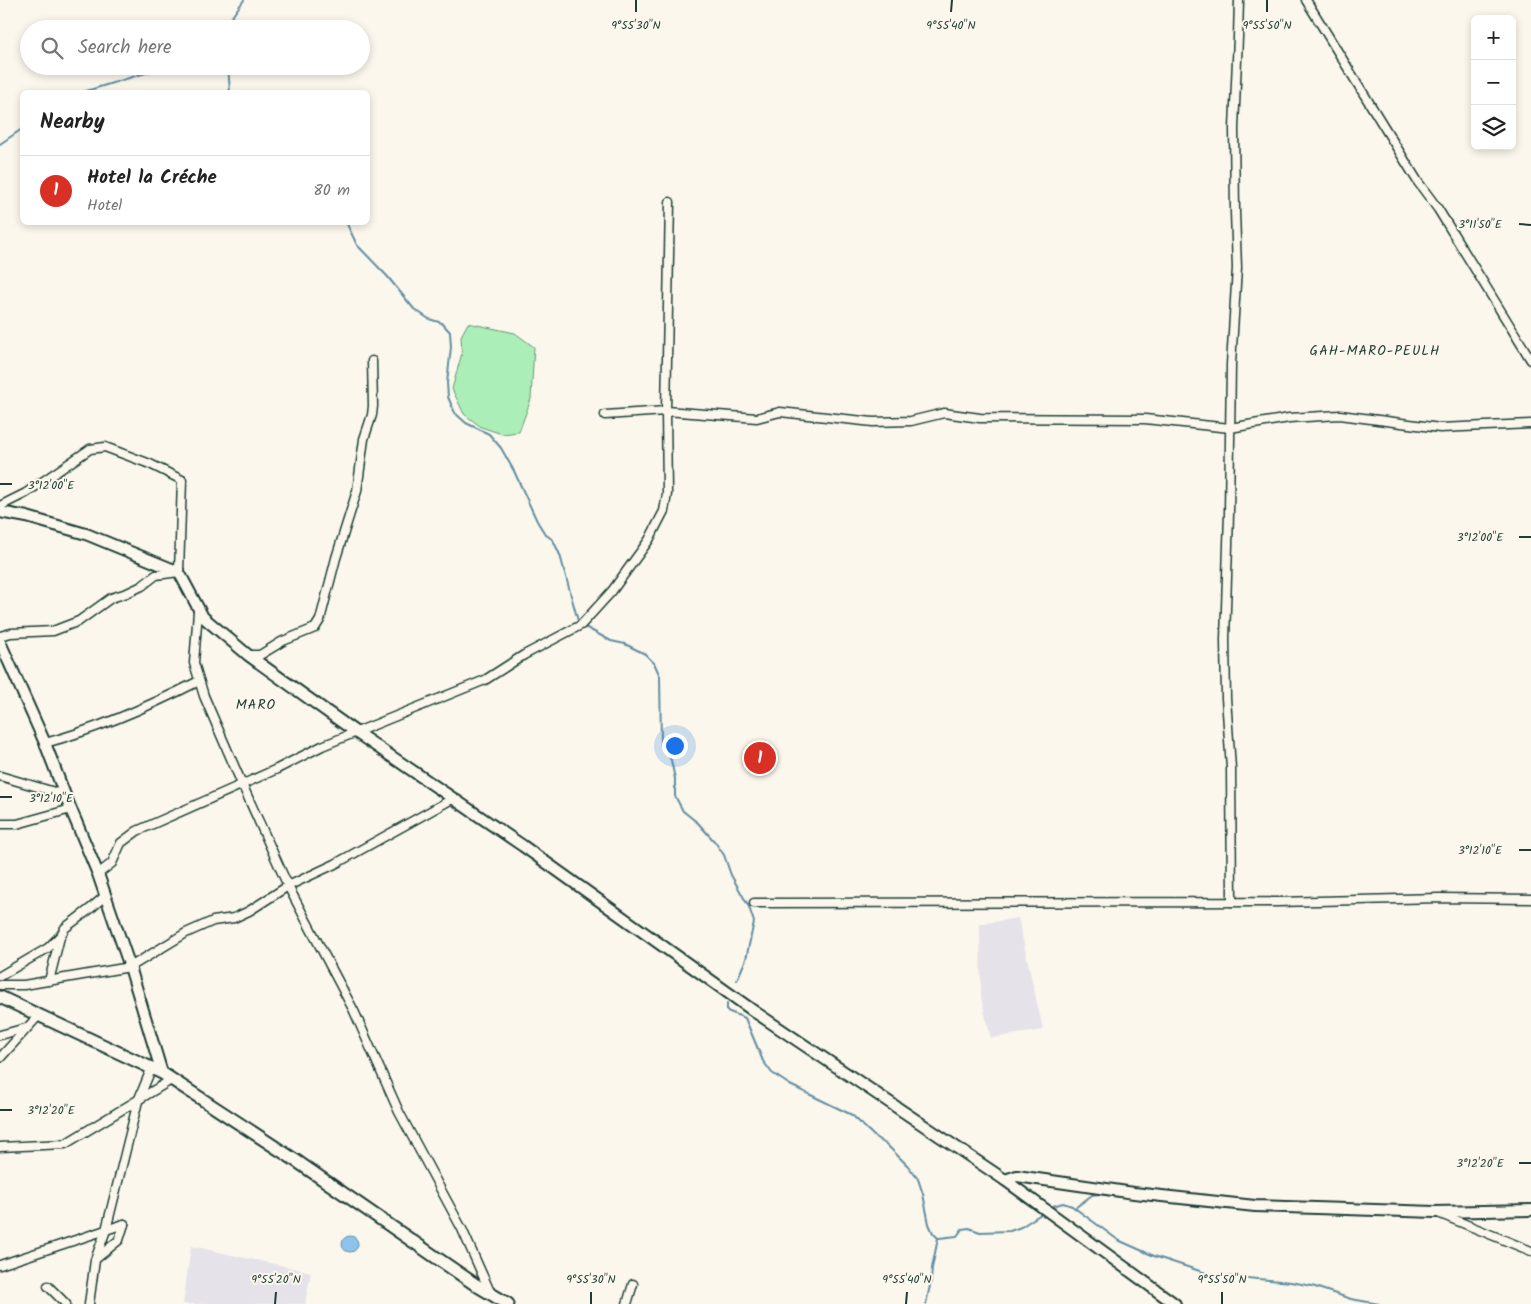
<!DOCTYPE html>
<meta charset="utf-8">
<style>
body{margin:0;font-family:Kalam,sans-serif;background:#f6f6f6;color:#222}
.controls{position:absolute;right:15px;top:15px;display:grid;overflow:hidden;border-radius:8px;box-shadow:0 2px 8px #0003}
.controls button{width:45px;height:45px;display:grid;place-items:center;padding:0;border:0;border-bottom:1px solid #e0e0e0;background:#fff;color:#222;font:25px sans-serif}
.you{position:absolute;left:674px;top:745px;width:18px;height:18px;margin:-12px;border:4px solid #fff;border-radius:50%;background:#1a73e8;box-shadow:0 0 0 8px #1a73e833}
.badge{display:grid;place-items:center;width:32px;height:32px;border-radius:50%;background:#d93025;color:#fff;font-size:16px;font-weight:700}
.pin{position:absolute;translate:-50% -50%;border:2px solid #fff;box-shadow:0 1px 5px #0006}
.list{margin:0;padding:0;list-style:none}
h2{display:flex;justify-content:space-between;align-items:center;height:65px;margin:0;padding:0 20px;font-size:21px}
h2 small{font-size:16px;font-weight:400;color:#767676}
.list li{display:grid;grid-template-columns:32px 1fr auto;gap:15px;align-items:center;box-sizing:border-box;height:70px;padding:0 20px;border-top:1px solid #e0e0e0}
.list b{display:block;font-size:19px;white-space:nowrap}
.list p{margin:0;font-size:16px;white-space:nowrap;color:#767676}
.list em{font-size:16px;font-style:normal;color:#767676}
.icon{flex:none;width:28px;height:28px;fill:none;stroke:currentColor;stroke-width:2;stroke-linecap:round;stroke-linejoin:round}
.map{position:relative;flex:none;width:1531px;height:1304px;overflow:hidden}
.search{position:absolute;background:#fff;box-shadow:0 2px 8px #0003;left:20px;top:20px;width:350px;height:55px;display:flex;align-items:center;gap:12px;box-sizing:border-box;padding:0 18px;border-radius:28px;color:#767676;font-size:19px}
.panel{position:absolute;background:#fff;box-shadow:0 2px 8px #0003;left:20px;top:90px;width:350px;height:135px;border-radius:8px}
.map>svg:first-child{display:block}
.built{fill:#e5e2e9}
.green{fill:#abeeb8;stroke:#659676}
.water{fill:#8ec4ec;stroke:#628ea2}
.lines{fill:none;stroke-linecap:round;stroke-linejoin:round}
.stream{stroke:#628ea2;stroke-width:2}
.minor-casing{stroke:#1f3d34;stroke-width:11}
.tertiary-casing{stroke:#1f3d34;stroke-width:14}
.secondary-casing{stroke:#1f3d34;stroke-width:15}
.minor{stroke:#fbf7ec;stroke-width:8}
.tertiary{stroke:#fbf7ec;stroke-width:10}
.secondary{stroke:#fbf7ec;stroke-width:11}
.ticks{fill:none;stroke:#1f3d34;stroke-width:2}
.labels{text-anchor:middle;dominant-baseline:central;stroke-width:4;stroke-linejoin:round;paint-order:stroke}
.neighbourhood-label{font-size:14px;letter-spacing:1px;fill:#1f3d34;stroke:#fbf7ec}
.ticks-label{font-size:12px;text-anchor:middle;fill:#1f3d34;stroke:#fbf7ec;stroke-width:4;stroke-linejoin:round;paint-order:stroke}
</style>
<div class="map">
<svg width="1531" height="1304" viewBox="0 0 1531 1304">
<rect width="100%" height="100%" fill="#fbf7ec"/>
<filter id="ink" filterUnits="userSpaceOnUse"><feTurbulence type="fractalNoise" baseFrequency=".02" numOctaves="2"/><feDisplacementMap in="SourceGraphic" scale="10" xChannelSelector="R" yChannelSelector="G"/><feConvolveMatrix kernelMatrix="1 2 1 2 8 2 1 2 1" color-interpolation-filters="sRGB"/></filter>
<g filter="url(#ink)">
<g class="built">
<path d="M 1018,918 L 1043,1030 L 991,1038 L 981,997 L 980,924 Z"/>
<path d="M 191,1246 L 311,1272 L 305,1304 L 183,1304 Z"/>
</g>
<path class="green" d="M 468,323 L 515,333 L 534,347 L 531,399 L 519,432 L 502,434 L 481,427 L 464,414 L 452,389 L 462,353 L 461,336 Z"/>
<circle class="water" cx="350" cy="1244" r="8"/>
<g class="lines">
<g class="stream">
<path d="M 225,29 L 228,22 L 244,0"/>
<path d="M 228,66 L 230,92"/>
<path d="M 83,92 L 152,71 L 184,66"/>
<path d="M 0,144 L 22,129"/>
<path d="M 346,222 L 357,245 L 387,276 L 414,309 L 429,319 L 442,323 L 450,332 L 451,347 L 447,383 L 448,397 L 455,413 L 466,423 L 489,434 L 501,448 L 514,471 L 537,521 L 545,534 L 553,540 L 560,555 L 578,621"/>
<path d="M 585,627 L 611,641 L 625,644 L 645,654 L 654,663 L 660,676 L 661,744 L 671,760 L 675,779 L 675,796 L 683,811 L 698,823 L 715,842 L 724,855 L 731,875 L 749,907 L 754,922 L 746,959 L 737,980"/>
<path d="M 727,1003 L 727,1011 L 745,1018 L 763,1061 L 772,1073 L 790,1085 L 852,1115 L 875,1137 L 887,1145 L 908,1166 L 918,1179 L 923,1194 L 929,1224 L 933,1233 L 938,1238 L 932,1268 L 931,1281 L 926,1304"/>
<path d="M 1053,1206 L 1063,1203 L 1072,1206 L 1118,1240 L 1154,1256 L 1212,1275 L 1291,1282 L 1312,1286 L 1351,1299 L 1379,1304"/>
<path d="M 1075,1208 L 1092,1195 L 1098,1194 L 1227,1209"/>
<path d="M 1233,1209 L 1242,1210"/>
<path d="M 939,1238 L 957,1236 L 962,1229 L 969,1228 L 980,1232 L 1010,1231 L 1021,1227 L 1041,1214"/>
</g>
<g class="minor-casing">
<g id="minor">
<path d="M 1306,0 L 1418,182 L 1438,209 L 1531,360"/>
<path d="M 605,415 L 666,411 L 757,418 L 780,412 L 873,422 L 911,421 L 944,413 L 980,418 L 1145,419 L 1230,428 L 1289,418 L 1340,415 L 1440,428 L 1531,424"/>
<path d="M 0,506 L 26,493 L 90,449 L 105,447 L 150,464 L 182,480 L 179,572 L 156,575 L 142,586 L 127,593 L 111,598 L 79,621 L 53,631 L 11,633 L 0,636"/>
<path d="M 198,611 L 194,663 L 204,696 L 242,784 L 288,886 L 354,1011 L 399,1112 L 462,1229 L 491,1294"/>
<path d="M 248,655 L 260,655 L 283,641 L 315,628 L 320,620 L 336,558 L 357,491 L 364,439 L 372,415 L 373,406 L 372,361"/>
<path d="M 45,743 C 98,729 150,706 199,681"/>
<path d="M 0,776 L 65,795"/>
<path d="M 0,824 L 17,824 L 71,809"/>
<path d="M 98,874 L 112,863 L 121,843 L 137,831 L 277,769 L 322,746 L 485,680 L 524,655 L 581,625 L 612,591 L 649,540 L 664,511 L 667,494 L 666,411 L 670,202"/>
<path d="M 1232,902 L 1231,768 L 1226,698 L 1225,640 L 1229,513 L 1231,364 L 1237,268 L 1235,212 L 1234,128 L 1238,37 L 1239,0"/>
<path d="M 754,903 L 1278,902 L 1439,898 L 1531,899"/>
<path d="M 0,976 L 48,948 L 61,935 L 65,928 L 90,909 L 105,896"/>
<path d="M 49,981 L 60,937"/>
<path d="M 0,985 L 24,985 L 130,967 L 186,933 L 213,921 L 234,918 L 249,911 L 288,886 L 335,864 L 454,798"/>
<path d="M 0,1035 L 26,1028"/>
<path d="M 0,1058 L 39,1015"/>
<path d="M 0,1147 L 65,1144 L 171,1080"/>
<path d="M 1438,1213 L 1531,1251"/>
<path d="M 97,1258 L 119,1240 L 124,1224"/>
<path d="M 0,1265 L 124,1224"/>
<path d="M 48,1286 L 66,1304"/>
<path d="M 89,1304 L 95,1260 L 106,1230 L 138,1101 L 152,1067"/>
<path d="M 627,1304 L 633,1284"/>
</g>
</g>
<g class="tertiary-casing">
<g id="tertiary">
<path d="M 0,512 L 27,517 L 86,534 L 179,572 L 203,617 L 248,655 L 357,733 L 523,846 L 755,1012 L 1005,1180 L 1175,1304"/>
<path d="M 0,642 L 45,743 L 65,795 L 98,874 L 130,967 L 162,1073"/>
<path d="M 1005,1180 L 1017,1176 L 1134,1193 L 1255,1206 L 1435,1212 L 1531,1210"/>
</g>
</g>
<g class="secondary-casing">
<path id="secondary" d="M 0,997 L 162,1073 L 295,1160 L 476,1285 L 508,1304"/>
</g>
<use href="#minor" class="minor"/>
<use href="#tertiary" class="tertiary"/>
<use href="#secondary" class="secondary"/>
</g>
</g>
<path class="ticks" d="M 636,12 L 636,0M 951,12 L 952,0M 1267,12 L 1267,0M 1519,224 L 1531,225M 0,484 L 12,484M 1519,537 L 1531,537M 0,797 L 12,797M 1519,850 L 1531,850M 0,1110 L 12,1110M 1519,1163 L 1531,1163M 275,1304 L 276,1292M 591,1304 L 591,1292M 906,1304 L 907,1292M 1222,1304 L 1222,1292"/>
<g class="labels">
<g class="neighbourhood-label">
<text x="1375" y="351">GAH-MARO-PEULH</text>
<text x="256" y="705">MARO</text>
</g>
</g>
<g class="ticks-label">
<text x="636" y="29">9°55'30"N</text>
<text x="951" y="29">9°55'40"N</text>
<text x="1267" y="29">9°55'50"N</text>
<text x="1480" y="228">3°11'50"E</text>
<text x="51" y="489">3°12'00"E</text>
<text x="1480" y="541">3°12'00"E</text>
<text x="51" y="802">3°12'10"E</text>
<text x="1480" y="854">3°12'10"E</text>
<text x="51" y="1114">3°12'20"E</text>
<text x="1480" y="1167">3°12'20"E</text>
<text x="276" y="1283">9°55'20"N</text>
<text x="591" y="1283">9°55'30"N</text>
<text x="907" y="1283">9°55'40"N</text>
<text x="1222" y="1283">9°55'50"N</text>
</g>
</svg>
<div class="controls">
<button>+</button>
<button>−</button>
<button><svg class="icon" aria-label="layers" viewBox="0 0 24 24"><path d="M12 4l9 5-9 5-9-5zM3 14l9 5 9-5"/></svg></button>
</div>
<div class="you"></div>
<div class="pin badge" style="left:760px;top:758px">1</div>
<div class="search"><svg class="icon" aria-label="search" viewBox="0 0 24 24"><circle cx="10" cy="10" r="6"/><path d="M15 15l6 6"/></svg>Search here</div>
<section class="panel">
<h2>Nearby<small></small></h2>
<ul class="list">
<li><span class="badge">1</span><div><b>Hotel la Créche</b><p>Hotel</p></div><em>80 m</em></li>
</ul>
</section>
</div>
